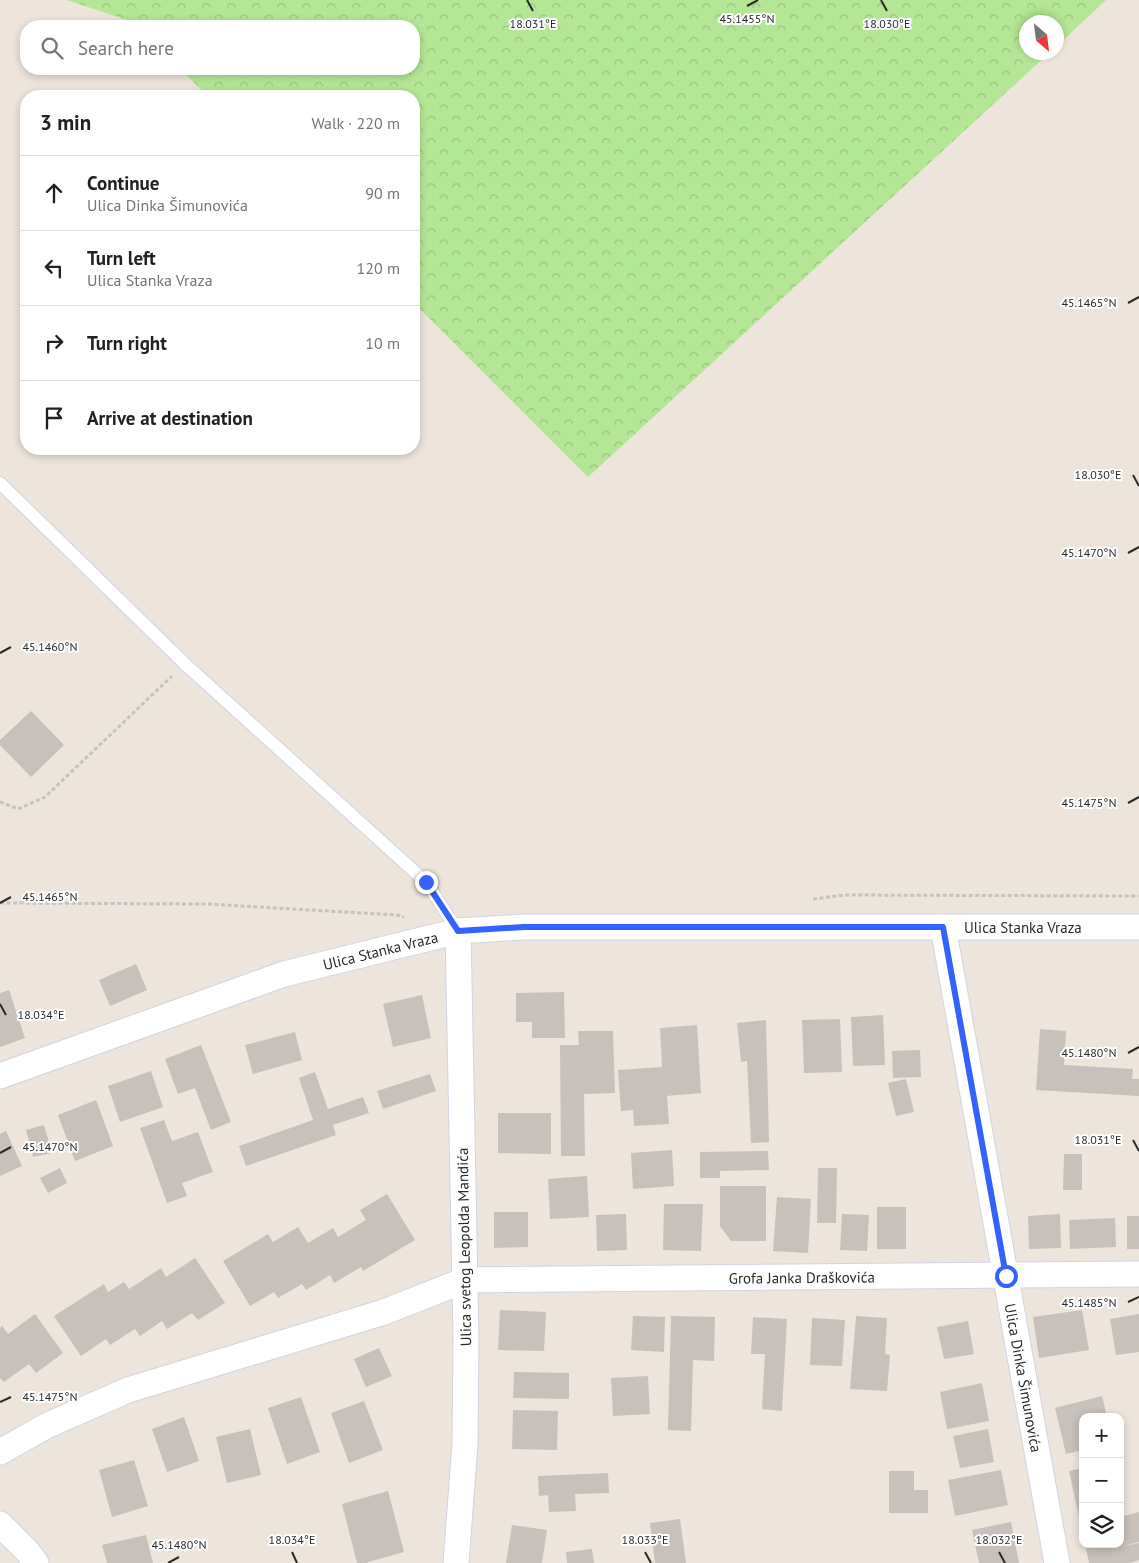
<!DOCTYPE html>
<meta charset="utf-8">
<style>
body{margin:0;font-family:"PT Sans",sans-serif;background:#f2f2f2;color:#202124}
.controls{position:absolute;right:15px;bottom:15px;display:grid;overflow:hidden;border-radius:10px;box-shadow:0 2px 8px #0003}
.controls button{width:45px;height:45px;display:grid;place-items:center;padding:0;border:0;border-bottom:1px solid #e0e0e0;background:#fff;color:#202124;font:25px sans-serif}
.compass{position:absolute;left:1019px;top:15px;width:45px;height:45px;border-radius:50%;background:#fff;box-shadow:0 2px 8px #0003;rotate:152deg}
.stop{position:absolute;width:15px;height:15px;margin:-11px;border:4px solid #3561ff;border-radius:50%;background:#fff}
.stop.end{background:#3561ff;border-color:#fff;box-shadow:0 1px 5px #0008}
.list{margin:0;padding:0;list-style:none}
h2{display:flex;justify-content:space-between;align-items:center;height:65px;margin:0;padding:0 20px;font-size:21px}
h2 small{font-size:16px;font-weight:400;color:#757577}
.list li{display:grid;grid-template-columns:32px 1fr auto;gap:15px;align-items:center;box-sizing:border-box;height:75px;padding:0 20px;border-top:1px solid #e0e0e0}
.list b{display:block;font-size:19px;white-space:nowrap}
.list p{margin:0;font-size:16px;white-space:nowrap;color:#757577}
.list em{font-size:16px;font-style:normal;color:#757577}
.icon{flex:none;width:28px;height:28px;fill:none;stroke:currentColor;stroke-width:2;stroke-linecap:round;stroke-linejoin:round}
.map{position:relative;flex:none;width:1139px;height:1563px;overflow:hidden}
.search{position:absolute;background:#fff;box-shadow:0 2px 8px #0003;left:20px;top:20px;width:400px;height:55px;display:flex;align-items:center;gap:12px;box-sizing:border-box;padding:0 18px;border-radius:20px;color:#757577;font-size:19px}
.panel{position:absolute;background:#fff;box-shadow:0 2px 8px #0003;left:20px;top:90px;width:400px;height:365px;border-radius:20px}
.map>svg:first-child{display:block}
.forest{fill:url(#forest-crowns)}
.building{fill:#c8c1bb}
.lines{fill:none;stroke-linecap:round;stroke-linejoin:round}
.service-casing{stroke:#d0d4e3;stroke-width:14}
.minor-casing{stroke:#d0d4e3;stroke-width:27}
.path{stroke:#c3c3c3;stroke-width:3;stroke-dasharray:4 2.5;stroke-linecap:butt}
.service{stroke:#fff;stroke-width:12}
.minor{stroke:#fff;stroke-width:25}
.route{stroke:#3561ff;stroke-width:6}
.ticks{fill:none;stroke:#2a2a2a;stroke-width:2}
.labels{text-anchor:middle;dominant-baseline:central;stroke-width:4;stroke-linejoin:round;paint-order:stroke}
.street-label{font-size:15px;fill:#2a2a2a;stroke:#fff}
.ticks-label{font-size:12px;text-anchor:middle;fill:#2a2a2a;stroke:#fff;stroke-width:4;stroke-linejoin:round;paint-order:stroke}
</style>
<div class="map">
<svg width="1139" height="1563" viewBox="0 0 1139 1563">
<defs>
<pattern id="forest-crowns" width="20" height="18" patternUnits="userSpaceOnUse" patternTransform="scale(1.25)"><rect width="20" height="18" fill="#b3e695"/><path d="M2 6a3 3 0 1 1 6 0M12 15a3 3 0 1 1 6 0" fill="none" stroke="#9ac581"/></pattern>
</defs>
<rect width="100%" height="100%" fill="#ede4db"/>
<path class="forest" d="M 67,0 L 1106,0 L 1057,46 L 1056,22 L 1026,22 L 1026,52 L 1049,53 L 588,477 L 414,303 L 414,96 L 208,96 L 180,69 L 414,69 L 414,26 L 138,26 L 133,22 Z"/>
<g class="building">
<path d="M 31,711 L 64,745 L 31,777 L 0,745 L 0,740 Z"/>
<path d="M 136,964 L 147,990 L 110,1006 L 99,980 Z"/>
<path d="M 9,990 L 25,1038 L 0,1047 L 0,993 Z"/>
<path d="M 564,992 L 565,1038 L 532,1038 L 532,1022 L 516,1022 L 516,993 Z"/>
<path d="M 422,995 L 431,1038 L 393,1047 L 383,1004 Z"/>
<path d="M 883,1015 L 885,1065 L 853,1066 L 851,1017 Z"/>
<path d="M 840,1019 L 842,1072 L 804,1073 L 802,1020 Z"/>
<path d="M 766,1020 L 769,1142 L 751,1143 L 747,1061 L 741,1062 L 737,1023 Z"/>
<path d="M 697,1025 L 701,1093 L 667,1096 L 669,1124 L 634,1126 L 633,1110 L 621,1111 L 618,1070 L 662,1067 L 660,1028 Z"/>
<path d="M 1040,1029 L 1066,1031 L 1064,1065 L 1133,1069 L 1132,1079 L 1139,1079 L 1139,1096 L 1036,1090 Z"/>
<path d="M 578,1031 L 613,1031 L 615,1093 L 584,1094 L 585,1156 L 561,1156 L 560,1045 L 579,1045 Z"/>
<path d="M 295,1032 L 302,1060 L 253,1074 L 245,1045 Z"/>
<path d="M 201,1045 L 231,1122 L 211,1130 L 195,1088 L 178,1094 L 165,1059 Z"/>
<path d="M 920,1050 L 921,1077 L 893,1078 L 892,1051 Z"/>
<path d="M 151,1071 L 163,1107 L 120,1122 L 108,1086 Z"/>
<path d="M 315,1072 L 328,1109 L 363,1097 L 369,1113 L 333,1125 L 336,1135 L 246,1166 L 239,1146 L 313,1120 L 299,1078 Z"/>
<path d="M 430,1074 L 436,1091 L 383,1109 L 377,1091 Z"/>
<path d="M 906,1079 L 914,1112 L 896,1116 L 888,1083 Z"/>
<path d="M 96,1100 L 113,1146 L 75,1161 L 58,1115 Z"/>
<path d="M 498,1113 L 551,1113 L 551,1154 L 498,1153 Z"/>
<path d="M 164,1120 L 172,1141 L 198,1132 L 213,1172 L 182,1183 L 187,1196 L 167,1203 L 140,1128 Z"/>
<path d="M 44,1125 L 52,1153 L 33,1157 L 26,1130 Z"/>
<path d="M 6,1131 L 22,1166 L 0,1176 L 0,1134 Z"/>
<path d="M 672,1150 L 674,1186 L 633,1189 L 631,1153 Z"/>
<path d="M 768,1151 L 769,1170 L 720,1171 L 720,1178 L 700,1178 L 700,1152 Z"/>
<path d="M 1064,1154 L 1082,1154 L 1082,1190 L 1063,1190 Z"/>
<path d="M 60,1168 L 67,1183 L 48,1193 L 40,1178 Z"/>
<path d="M 818,1168 L 837,1168 L 836,1223 L 817,1223 Z"/>
<path d="M 587,1176 L 589,1217 L 550,1219 L 548,1179 Z"/>
<path d="M 720,1186 L 766,1186 L 766,1241 L 731,1241 L 720,1226 Z"/>
<path d="M 387,1194 L 415,1240 L 363,1271 L 361,1267 L 334,1283 L 330,1275 L 306,1290 L 302,1284 L 278,1298 L 274,1292 L 250,1306 L 223,1261 L 268,1234 L 273,1242 L 298,1227 L 308,1243 L 333,1228 L 338,1237 L 366,1220 L 360,1210 Z"/>
<path d="M 777,1197 L 811,1199 L 808,1253 L 773,1251 Z"/>
<path d="M 664,1204 L 703,1204 L 701,1251 L 663,1250 Z"/>
<rect x="877" y="1207" width="29" height="42"/>
<path d="M 494,1212 L 528,1212 L 528,1247 L 494,1248 Z"/>
<path d="M 626,1214 L 627,1250 L 597,1251 L 596,1215 Z"/>
<path d="M 842,1214 L 869,1215 L 867,1251 L 840,1250 Z"/>
<path d="M 1060,1214 L 1061,1248 L 1029,1249 L 1028,1216 Z"/>
<rect x="1127" y="1216" width="12" height="33"/>
<path d="M 1115,1218 L 1116,1247 L 1070,1249 L 1069,1220 Z"/>
<path d="M 195,1258 L 225,1303 L 198,1320 L 192,1313 L 167,1329 L 162,1321 L 140,1336 L 135,1329 L 110,1345 L 106,1339 L 81,1356 L 54,1316 L 104,1284 L 108,1292 L 124,1282 L 129,1289 L 161,1268 L 166,1277 Z"/>
<path d="M 500,1310 L 546,1312 L 544,1351 L 498,1350 Z"/>
<path d="M 1082,1310 L 1089,1350 L 1039,1358 L 1033,1317 Z"/>
<path d="M 35,1314 L 63,1353 L 36,1373 L 29,1364 L 4,1382 L 0,1378 L 0,1328 L 2,1326 L 8,1334 Z"/>
<path d="M 1139,1314 L 1139,1352 L 1116,1355 L 1110,1319 Z"/>
<path d="M 633,1316 L 665,1317 L 664,1352 L 631,1350 Z"/>
<path d="M 671,1316 L 715,1317 L 714,1361 L 693,1360 L 691,1431 L 668,1430 Z"/>
<path d="M 856,1316 L 887,1318 L 885,1354 L 890,1355 L 887,1391 L 850,1389 Z"/>
<path d="M 753,1317 L 787,1319 L 782,1411 L 762,1409 L 765,1354 L 751,1354 Z"/>
<path d="M 812,1318 L 845,1320 L 842,1366 L 810,1365 Z"/>
<path d="M 968,1321 L 974,1354 L 944,1359 L 937,1327 Z"/>
<path d="M 379,1348 L 392,1376 L 366,1387 L 354,1359 Z"/>
<path d="M 514,1372 L 569,1373 L 569,1399 L 513,1398 Z"/>
<path d="M 648,1376 L 650,1414 L 613,1416 L 611,1378 Z"/>
<path d="M 982,1383 L 989,1421 L 947,1429 L 940,1392 Z"/>
<path d="M 1102,1396 L 1107,1417 L 1083,1417 L 1083,1450 L 1066,1454 L 1055,1408 Z"/>
<path d="M 301,1397 L 320,1452 L 287,1464 L 268,1408 Z"/>
<path d="M 364,1401 L 383,1450 L 349,1463 L 331,1413 Z"/>
<path d="M 513,1410 L 558,1411 L 557,1450 L 512,1449 Z"/>
<path d="M 184,1417 L 199,1461 L 167,1472 L 152,1429 Z"/>
<path d="M 250,1429 L 261,1475 L 227,1483 L 216,1437 Z"/>
<path d="M 988,1429 L 994,1462 L 960,1468 L 953,1436 Z"/>
<path d="M 134,1460 L 148,1506 L 112,1517 L 99,1470 Z"/>
<path d="M 1083,1468 L 1083,1531 L 1082,1531 L 1069,1471 Z"/>
<path d="M 1001,1470 L 1008,1505 L 955,1516 L 948,1480 Z"/>
<path d="M 889,1471 L 914,1471 L 914,1490 L 928,1490 L 928,1513 L 889,1513 Z"/>
<path d="M 608,1473 L 609,1493 L 575,1494 L 576,1511 L 549,1512 L 548,1495 L 539,1496 L 538,1476 Z"/>
<path d="M 388,1491 L 404,1552 L 365,1563 L 357,1563 L 342,1504 Z"/>
<path d="M 1139,1512 L 1139,1542 L 1123,1546 L 1139,1543 L 1139,1560 L 1130,1563 L 1089,1563 L 1085,1544 L 1120,1544 L 1120,1517 Z"/>
<path d="M 680,1519 L 686,1563 L 655,1563 L 650,1523 Z"/>
<path d="M 1011,1522 L 1019,1563 L 979,1563 L 972,1530 Z"/>
<path d="M 512,1525 L 547,1530 L 542,1563 L 506,1563 Z"/>
<path d="M 146,1535 L 153,1563 L 107,1563 L 102,1545 Z"/>
<path d="M 592,1549 L 594,1563 L 567,1563 L 566,1552 Z"/>
</g>
<g class="lines">
<g class="service-casing">
<path id="service" d="M 0,483 L 185,664 L 426,882 L 458,931"/>
</g>
<g class="minor-casing">
<g id="minor">
<path id="s1" d="M 943,927 L 1057,1563"/>
<path id="s2" d="M 0,1076 L 284,974 L 458,931 L 523,927 L 1139,927"/>
<path id="s3" d="M 0,1452 L 46,1426 L 128,1390 L 384,1312 L 465,1280 L 1139,1274"/>
<path d="M 0,1524 L 27,1551 L 36,1563"/>
<path d="M 456,1563 L 465,1444 L 466,1337 L 458,931"/>
</g>
</g>
<g class="path">
<path d="M 0,802 L 18,809 L 45,797 L 172,676"/>
<path d="M 813,899 L 844,895 L 1139,896"/>
<path d="M 0,903 L 207,904 L 397,915 L 404,917"/>
</g>
<use href="#service" class="service"/>
<use href="#minor" class="minor"/>
</g>
<g class="lines">
<path class="route" d="M 426,882 L 458,931 L 524,927 L 943,927 L 1006,1276"/>
</g>
<path class="ticks" d="M 527,0 L 533,11M 881,0 L 887,11M 747,6 L 758,0M 1128,303 L 1139,297M 1133,475 L 1139,486M 1128,553 L 1139,547M 0,653 L 11,647M 1128,803 L 1139,797M 0,903 L 11,897M 0,1004 L 6,1015M 1128,1053 L 1139,1047M 1133,1140 L 1139,1151M 0,1153 L 11,1147M 1128,1302 L 1139,1297M 0,1402 L 11,1397M 292,1552 L 297,1563M 645,1552 L 651,1563M 999,1552 L 1005,1563M 168,1563 L 179,1557"/>
<g class="labels">
<g class="street-label">
<text stroke="none"><textPath href="#s2" startOffset="1046">Ulica Stanka Vraza</textPath></text>
<text stroke="none"><textPath href="#s2" startOffset="401">Ulica Stanka Vraza</textPath></text>
<text transform="translate(464 1247) rotate(-91)">Ulica svetog Leopolda Mandića</text>
<text stroke="none"><textPath href="#s3" startOffset="834">Grofa Janka Draškovića</textPath></text>
<text stroke="none"><textPath href="#s1" startOffset="458">Ulica Dinka Šimunovića</textPath></text>
</g>
</g>
<g class="ticks-label">
<text x="747" y="23">45.1455°N</text>
<text x="887" y="28">18.030°E</text>
<text x="533" y="28">18.031°E</text>
<text x="1089" y="307">45.1465°N</text>
<text x="1098" y="479">18.030°E</text>
<text x="1089" y="557">45.1470°N</text>
<text x="50" y="651">45.1460°N</text>
<text x="1089" y="807">45.1475°N</text>
<text x="50" y="901">45.1465°N</text>
<text x="41" y="1019">18.034°E</text>
<text x="1089" y="1057">45.1480°N</text>
<text x="1098" y="1144">18.031°E</text>
<text x="50" y="1151">45.1470°N</text>
<text x="1089" y="1307">45.1485°N</text>
<text x="50" y="1401">45.1475°N</text>
<text x="292" y="1544">18.034°E</text>
<text x="645" y="1544">18.033°E</text>
<text x="999" y="1544">18.032°E</text>
<text x="179" y="1549">45.1480°N</text>
</g>
</svg>
<div class="controls">
<button>+</button>
<button>−</button>
<button><svg class="icon" aria-label="layers" viewBox="0 0 24 24"><path d="M12 4l9 5-9 5-9-5zM3 14l9 5 9-5"/></svg></button>
</div>
<svg class="compass" viewBox="-18 -18 36 36"><path d="M0-13l5 13h-10z" fill="#e53935"/><path d="M0 13l5-13h-10z" fill="#757577"/></svg>
<div class="stop" style="left:1006px;top:1276px"></div>
<div class="stop end" style="left:426px;top:882px"></div>
<div class="search"><svg class="icon" aria-label="search" viewBox="0 0 24 24"><circle cx="10" cy="10" r="6"/><path d="M15 15l6 6"/></svg>Search here</div>
<section class="panel">
<h2>3 min<small>Walk · 220 m</small></h2>
<ul class="list">
<li><svg class="icon" aria-label="ahead" viewBox="0 0 24 24"><path d="M12 20V5M6 11l6-6 6 6"/></svg><div><b>Continue</b><p>Ulica Dinka Šimunovića</p></div><em>90 m</em></li>
<li><svg class="icon" aria-label="left" viewBox="0 0 24 24"><path d="M17 20v-9H6M10 6l-5 5 5 5"/></svg><div><b>Turn left</b><p>Ulica Stanka Vraza</p></div><em>120 m</em></li>
<li><svg class="icon" aria-label="right" viewBox="0 0 24 24"><path d="M7 20v-9h11M14 6l5 5-5 5"/></svg><div><b>Turn right</b></div><em>10 m</em></li>
<li><svg class="icon" aria-label="arrive" viewBox="0 0 24 24"><path d="M6 21V4h12l-3 4 3 4H6"/></svg><div><b>Arrive at destination</b></div></li>
</ul>
</section>
</div>
